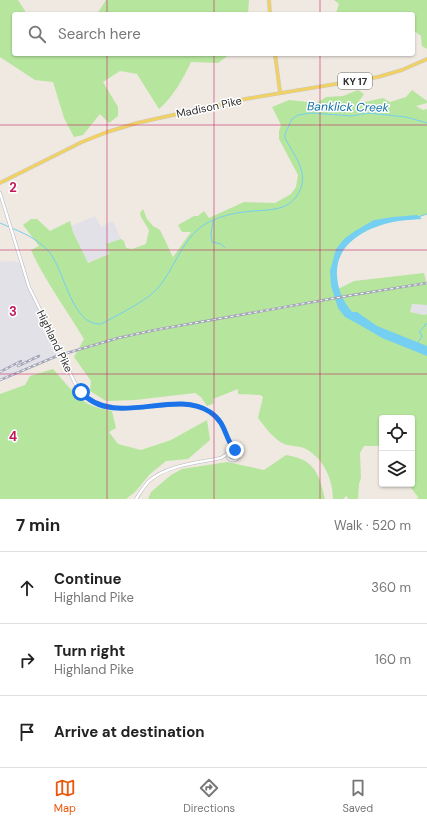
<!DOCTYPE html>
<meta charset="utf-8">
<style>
body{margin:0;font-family:"DM Sans",sans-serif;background:#f2f2f2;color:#222}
.controls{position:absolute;right:12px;bottom:12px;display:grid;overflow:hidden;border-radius:4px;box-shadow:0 1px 3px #0004}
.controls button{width:36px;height:36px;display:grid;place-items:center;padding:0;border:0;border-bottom:1px solid #e0e0e0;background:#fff;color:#222;font:20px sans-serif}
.stop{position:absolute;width:12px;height:12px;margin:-9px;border:3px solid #1a73e8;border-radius:50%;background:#fff}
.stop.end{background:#1a73e8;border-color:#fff;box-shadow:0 1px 4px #0008}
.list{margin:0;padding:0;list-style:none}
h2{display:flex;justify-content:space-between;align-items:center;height:52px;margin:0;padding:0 16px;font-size:17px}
h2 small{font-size:13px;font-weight:400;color:#767676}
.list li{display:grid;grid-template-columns:26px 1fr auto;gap:12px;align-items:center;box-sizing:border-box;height:72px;padding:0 16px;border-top:1px solid #e0e0e0}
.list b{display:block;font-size:15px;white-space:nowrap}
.list p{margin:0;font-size:13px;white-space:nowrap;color:#767676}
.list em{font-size:13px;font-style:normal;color:#767676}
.icon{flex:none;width:22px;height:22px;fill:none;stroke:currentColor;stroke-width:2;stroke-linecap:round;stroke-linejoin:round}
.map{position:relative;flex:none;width:427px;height:499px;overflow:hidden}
.search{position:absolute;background:#fff;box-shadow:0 1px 3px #0004;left:12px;right:12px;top:12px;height:44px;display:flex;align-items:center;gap:10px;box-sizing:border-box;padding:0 14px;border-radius:4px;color:#767676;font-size:15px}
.sheet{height:268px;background:#fff}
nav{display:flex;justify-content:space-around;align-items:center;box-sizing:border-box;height:56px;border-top:1px solid #e0e0e0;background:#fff;font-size:11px;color:#767676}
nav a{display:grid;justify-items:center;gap:2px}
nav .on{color:#ea580c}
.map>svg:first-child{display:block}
.industrial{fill:#e3e1e8}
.green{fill:#b6e59e}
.water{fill:#75cff0}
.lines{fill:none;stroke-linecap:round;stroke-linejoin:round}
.stream{stroke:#75cff0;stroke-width:1}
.minor-casing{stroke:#b4b7c1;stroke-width:3.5}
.major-casing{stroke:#c9c9c9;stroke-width:4}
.minor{stroke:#fff;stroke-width:2.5}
.major{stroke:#f2d163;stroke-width:3}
.rail-casing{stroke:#a3a6b8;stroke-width:2.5}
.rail{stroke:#fff;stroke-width:1;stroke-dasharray:3;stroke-linecap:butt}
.minor-bridge-casing{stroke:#b4b7c1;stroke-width:3.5;stroke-linecap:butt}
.minor-bridge{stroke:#fff;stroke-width:2.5}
.route{stroke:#1a73e8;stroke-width:5}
.grid{fill:none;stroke:#c2185b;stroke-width:1;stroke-opacity:0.55}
.labels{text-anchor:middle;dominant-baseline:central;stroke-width:3;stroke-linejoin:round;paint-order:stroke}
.shield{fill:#fff;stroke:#6d6d6d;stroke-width:1}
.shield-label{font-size:10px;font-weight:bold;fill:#2e2e2e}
.street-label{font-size:11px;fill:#2e2e2e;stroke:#fff}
.water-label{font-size:12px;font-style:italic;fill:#0d6fa3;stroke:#fff}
.grid-label{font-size:13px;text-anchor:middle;font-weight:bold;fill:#c2185b;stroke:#fff;stroke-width:3;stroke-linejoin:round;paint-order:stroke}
</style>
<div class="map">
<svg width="427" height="499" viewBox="0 0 427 499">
<rect width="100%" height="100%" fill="#efe9e1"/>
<g class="industrial">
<path d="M 95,216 L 101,227 L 113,221 L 121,239 L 106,244 L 110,253 L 87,263 L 71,226 Z"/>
<path d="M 10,261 L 22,263 L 29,287 L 57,344 L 57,356 L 0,380 L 0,262 Z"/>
<path d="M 411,304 L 427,305 L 427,314 L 424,315 L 410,312 Z"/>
</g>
<g class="green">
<path d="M 0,0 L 18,0 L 27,14 L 14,14 L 14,54 L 230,54 L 218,63 L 191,62 C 183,79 173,97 159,109 L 137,74 L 120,71 L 103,82 L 118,107 L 118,116 L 109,123 L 100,114 L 83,135 L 74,137 L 64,118 L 53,82 L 35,80 L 0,57 Z"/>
<path d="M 106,0 L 249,0 L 248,14 L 97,14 Z"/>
<path d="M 334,0 L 427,0 L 427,49 L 422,46 L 421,36 L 413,30 L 413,14 L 334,14 L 336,13 L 339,4 Z"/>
<path d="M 358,90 L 364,94 L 359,101 L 365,102 L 383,98 L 390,102 L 406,97 L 412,90 L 427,101 L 427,103 L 416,106 L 423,110 L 427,109 L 427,214 L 420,217 L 388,221 L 358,234 L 342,247 L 334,266 L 336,290 L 354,281 L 424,273 L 427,285 L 427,305 L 412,304 L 410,312 L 424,315 L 427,314 L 427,499 L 417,499 L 418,497 L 408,484 L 412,484 L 412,418 L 382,418 L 382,461 L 381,448 L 382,448 L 380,446 L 364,446 L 360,453 L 361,478 L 359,484 L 358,499 L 348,499 L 347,496 L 344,498 L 344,499 L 333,499 C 333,480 324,459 306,449 C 299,445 289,447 282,443 C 272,437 265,427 258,418 L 263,397 L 260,395 L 238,394 L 238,389 L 213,399 L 214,403 L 207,406 L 201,397 L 195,393 L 135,400 L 106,401 L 90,391 L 91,381 L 74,357 L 84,339 C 66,309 45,281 31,250 L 39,246 L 23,225 L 31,219 L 37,219 L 50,231 L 70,221 L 73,232 L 88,263 L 109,254 L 106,244 L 121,239 L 124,241 L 126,248 L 132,249 L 146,244 L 149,230 L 141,217 L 140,213 L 143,209 L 147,219 L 153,226 L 160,230 L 173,257 L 191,232 L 182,232 L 178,225 L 194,216 L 198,216 L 204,211 L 209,218 L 244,202 L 275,203 L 291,194 L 296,187 L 298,175 L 279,139 L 279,131 L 281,125 L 272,107 L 289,100 L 317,103 L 326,97 L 343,96 Z"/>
<path d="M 53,369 C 63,380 75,396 88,404 C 96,408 104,409 112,411 L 116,428 L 109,432 L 118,444 L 141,450 L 171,440 L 207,420 L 210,440 L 188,459 L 166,461 L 150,474 L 135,492 L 126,499 L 0,499 L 0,394 L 25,385 L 30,376 Z"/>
<path d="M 286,455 C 291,456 297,457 301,459 C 318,466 321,483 325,499 L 148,499 L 151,492 L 171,475 L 182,469 L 227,462 L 264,470 Z"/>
</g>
<path class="water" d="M 417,215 L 422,219 C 409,220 397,220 385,224 C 360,231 335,247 337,276 C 338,290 343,301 352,312 L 357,312 L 377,326 L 427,346 L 427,356 L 382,338 L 360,325 L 345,317 L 338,308 L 331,286 L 330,271 L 336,249 L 344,239 L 355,231 L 374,220 L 393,217 Z"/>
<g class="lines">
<g class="stream">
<path d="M 418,217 L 427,214"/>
<path d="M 213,221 L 211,234 L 212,242 L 221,244 L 225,248"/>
<path d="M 0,223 C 18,231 37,237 50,253 C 65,272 72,326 101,324 C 116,316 148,300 158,288 C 175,268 183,236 207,223 C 218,217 233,213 245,212 C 263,209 284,213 296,197 C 312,175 295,157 285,138 L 285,134 L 292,119 L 298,115 L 312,113 L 352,116 L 368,113 L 406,117 L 427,123"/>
<path d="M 418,342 L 422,337 L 421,333 L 419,332 L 425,326 L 425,324 L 427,324"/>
</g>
<g class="minor-casing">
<g id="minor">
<path d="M 0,193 L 29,287 L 57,344"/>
<path d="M 72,377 C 75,383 78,390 83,395 C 104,416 145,406 172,405 C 185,404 199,404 210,412 C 227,424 224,438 235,450"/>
<circle cx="233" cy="455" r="5.5"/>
<path d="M 136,499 C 140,493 144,486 149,481 C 167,465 197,463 221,458 L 227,454"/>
</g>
</g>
<g class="major-casing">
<g id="major">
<path d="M 269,0 L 270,14"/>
<path d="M 275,54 L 280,92"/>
<path d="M 0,183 L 82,142 L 107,132 L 137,123 L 245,99 L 378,77 L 402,70 L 427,59"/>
</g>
</g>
<use href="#minor" class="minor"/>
<use href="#major" class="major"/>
<g class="rail-casing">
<g id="rail">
<path d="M 18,366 L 39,356"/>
<path d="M 0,372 L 21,361"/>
<path d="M 0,380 L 57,356 L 118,338 L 155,330 L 347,296 L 427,283"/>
</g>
</g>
<use href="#rail" class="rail"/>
<g class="minor-bridge-casing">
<path id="minor-bridge" d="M 57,344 L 72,377"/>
</g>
<use href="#minor-bridge" class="minor-bridge"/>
</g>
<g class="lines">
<path class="route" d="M 81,392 C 114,429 174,388 210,412 C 227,423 224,438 235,450"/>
</g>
<path class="grid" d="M 107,0 L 107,14M 214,0 L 214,14M 320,0 L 320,14M 107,54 L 107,499M 214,54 L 214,499M 320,54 L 320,499M 0,125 L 427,125M 0,250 L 427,250M 0,374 L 427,374"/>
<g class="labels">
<rect class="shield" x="338" y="73" width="34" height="16" rx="3"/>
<g class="shield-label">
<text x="355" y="81">KY 17</text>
</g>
<g class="street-label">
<text transform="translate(209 107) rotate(-12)">Madison Pike</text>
<text transform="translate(55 341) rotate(64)">Highland Pike</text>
</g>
<g class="water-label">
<text transform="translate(348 107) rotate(1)">Banklick Creek</text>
</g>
</g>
<g class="grid-label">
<text x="13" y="192">2</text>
<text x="13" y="316">3</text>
<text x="13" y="441">4</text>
</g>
</svg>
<div class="controls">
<button><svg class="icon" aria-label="locate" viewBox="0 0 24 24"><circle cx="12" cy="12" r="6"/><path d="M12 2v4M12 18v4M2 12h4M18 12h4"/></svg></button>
<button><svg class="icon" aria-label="layers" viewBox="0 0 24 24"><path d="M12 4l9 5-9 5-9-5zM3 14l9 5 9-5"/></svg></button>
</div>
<div class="stop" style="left:81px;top:392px"></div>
<div class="stop end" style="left:235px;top:450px"></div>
<div class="search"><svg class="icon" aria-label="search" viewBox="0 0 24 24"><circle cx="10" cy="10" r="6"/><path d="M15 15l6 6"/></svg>Search here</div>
</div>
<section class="sheet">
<h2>7 min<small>Walk · 520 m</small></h2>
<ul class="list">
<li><svg class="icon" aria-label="ahead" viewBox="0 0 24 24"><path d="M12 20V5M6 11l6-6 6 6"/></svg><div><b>Continue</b><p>Highland Pike</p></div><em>360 m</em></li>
<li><svg class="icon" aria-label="right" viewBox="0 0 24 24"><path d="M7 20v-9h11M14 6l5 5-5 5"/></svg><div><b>Turn right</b><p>Highland Pike</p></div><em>160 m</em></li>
<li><svg class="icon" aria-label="arrive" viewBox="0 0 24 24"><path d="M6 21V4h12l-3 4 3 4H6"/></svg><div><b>Arrive at destination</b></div></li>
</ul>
</section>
<nav>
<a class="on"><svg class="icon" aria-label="map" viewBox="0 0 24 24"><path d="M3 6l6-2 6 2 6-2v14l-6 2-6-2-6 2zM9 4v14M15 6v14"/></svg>Map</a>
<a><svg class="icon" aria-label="directions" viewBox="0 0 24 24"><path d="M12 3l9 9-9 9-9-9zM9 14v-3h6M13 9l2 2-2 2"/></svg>Directions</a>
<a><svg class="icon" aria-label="saved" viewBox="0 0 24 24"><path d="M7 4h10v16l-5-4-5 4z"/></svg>Saved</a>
</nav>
